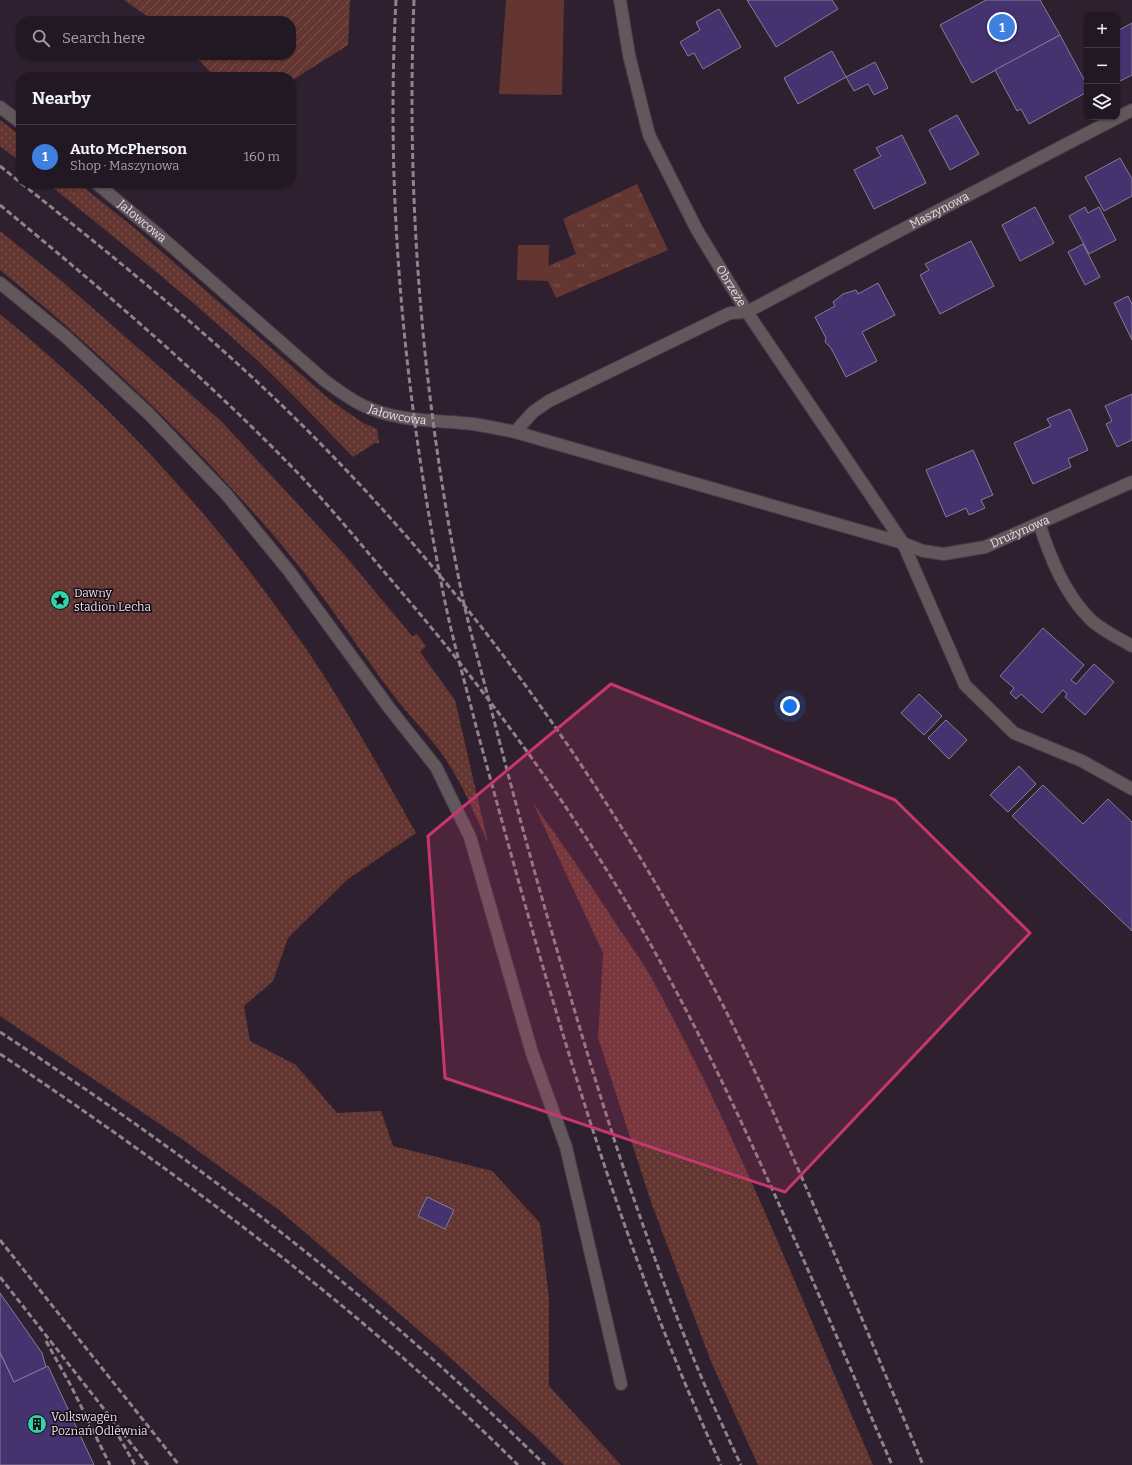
<!DOCTYPE html>
<meta charset="utf-8">
<style>
body{margin:0;font-family:Bitter,serif;background:#2a212b;color:#f1f3f6}
.controls{position:absolute;right:12px;top:12px;display:grid;overflow:hidden;border-radius:8px;box-shadow:0 1px 3px #0004}
.controls button{width:36px;height:36px;display:grid;place-items:center;padding:0;border:0;border-bottom:1px solid #3f3741;background:#221823;color:#f1f3f6;font:20px sans-serif}
.you{position:absolute;left:790px;top:706px;width:14px;height:14px;margin:-10px;border:3px solid #fff;border-radius:50%;background:#1a73e8;box-shadow:0 0 0 6px #1a73e833}
.badge{display:grid;place-items:center;width:26px;height:26px;border-radius:50%;background:#2fd4aa;color:#fff;font-size:13px;font-weight:700}
.pin{position:absolute;translate:-50% -50%;border:2px solid #fff;box-shadow:0 1px 4px #0006}
.list{margin:0;padding:0;list-style:none}
h2{display:flex;justify-content:space-between;align-items:center;height:52px;margin:0;padding:0 16px;font-size:17px}
h2 small{font-size:13px;font-weight:400;color:#a2a0a6}
.list li{display:grid;grid-template-columns:26px 1fr auto;gap:12px;align-items:center;box-sizing:border-box;height:64px;padding:0 16px;border-top:1px solid #3f3741}
.list b{display:block;font-size:15px;white-space:nowrap}
.list p{margin:0;font-size:13px;white-space:nowrap;color:#a2a0a6}
.list em{font-size:13px;font-style:normal;color:#a2a0a6}
.icon{flex:none;width:22px;height:22px;fill:none;stroke:currentColor;stroke-width:2;stroke-linecap:round;stroke-linejoin:round}
.map{position:relative;flex:none;width:1132px;height:1465px;overflow:hidden}
.search{position:absolute;background:#221823;box-shadow:0 1px 3px #0004;left:16px;top:16px;width:280px;height:44px;display:flex;align-items:center;gap:10px;box-sizing:border-box;padding:0 14px;border-radius:16px;color:#a2a0a6;font-size:15px}
.panel{position:absolute;background:#221823;box-shadow:0 1px 3px #0004;left:16px;top:72px;width:280px;height:116px;border-radius:16px}
.map>svg:first-child{display:block}
.grass{fill:url(#grass-dots)}
.park{fill:url(#park-tufts)}
.garden{fill:url(#garden-furrows)}
.pitch{fill:#643631}
.building{fill:#44336f;stroke:#847f95}
.lines{fill:none;stroke-linecap:round;stroke-linejoin:round}
.lane-casing{stroke:#483b49;stroke-width:14}
.street-casing{stroke:#483b49;stroke-width:14}
.lane{stroke:#62575b;stroke-width:12}
.street{stroke:#62575b;stroke-width:12}
.rail{stroke:#8f838f;stroke-width:3;stroke-dasharray:6 3;stroke-linecap:butt}
.marked{fill:#c83670;fill-opacity:0.2;stroke:#c83670;stroke-width:3;stroke-linejoin:round}
.labels{text-anchor:middle;dominant-baseline:central;stroke-width:3;stroke-linejoin:round;paint-order:stroke}
.street-label{font-size:12px;fill:#e8dee8;stroke:#130c13}
.poi-label{font-size:12px;fill:#e8dee8;stroke:#130c13;text-anchor:start}
</style>
<div class="map">
<svg width="1132" height="1465" viewBox="0 0 1132 1465">
<defs>
<pattern id="grass-dots" width="8" height="8" patternUnits="userSpaceOnUse"><rect width="8" height="8" fill="#643631"/><path d="M2 2h.1M6 6h.1" fill="none" stroke="#7a534f" stroke-width="1.8" stroke-linecap="round"/></pattern>
<pattern id="park-tufts" width="24" height="20" patternUnits="userSpaceOnUse"><rect width="24" height="20" fill="#643631"/><path d="M3 7l-1-3M5 7V3M7 7l1-3M15 17l-1-3M17 17v-4M19 17l1-3" fill="none" stroke="#7a534f"/></pattern>
<pattern id="garden-furrows" width="10" height="10" patternUnits="userSpaceOnUse"><rect width="10" height="10" fill="#643631"/><path d="M-1 1l2-2M0 10L10 0M9 11l2-2" fill="none" stroke="#7a534f"/></pattern>
</defs>
<rect width="100%" height="100%" fill="#2e202f"/>
<g class="grass">
<path d="M 0,120 L 21,136 L 21,162 L 0,146 Z"/>
<path d="M 47,183 L 78,183 L 137,230 L 330,400 L 363,423 L 377,429 L 379,443 L 375,443 L 353,457 C 322,425 292,393 259,362 C 192,299 119,241 47,183 Z"/>
<path d="M 0,231 L 63,282 L 221,421 L 343,553 L 412,636 L 417,634 L 426,646 L 420,652 L 455,700 L 488,843 C 475,814 462,784 445,758 C 427,732 403,710 385,684 C 352,639 321,592 285,549 C 201,449 101,352 0,270 Z"/>
<path d="M 0,314 C 121,412 226,530 313,659 C 350,715 383,774 416,833 L 348,879 L 288,938 L 273,981 L 244,1006 L 250,1041 L 296,1065 L 337,1113 L 381,1111 L 393,1146 L 492,1171 L 540,1223 L 549,1299 L 549,1386 L 621,1465 L 564,1465 L 537,1438 L 445,1353 L 279,1210 L 182,1139 L 0,1016 Z"/>
<path d="M 533,803 C 563,845 593,887 620,930 C 631,946 642,961 651,977 C 737,1134 802,1301 873,1465 L 758,1465 L 712,1364 L 651,1202 L 598,1038 L 603,953 Z"/>
</g>
<path class="park" d="M 637,184 L 668,250 L 556,298 L 548,281 L 548,266 L 576,254 L 563,219 Z"/>
<path class="garden" d="M 124,0 L 350,0 L 348,45 L 291,81 L 291,77 L 215,77 L 194,55 L 291,55 L 291,21 L 154,21 Z"/>
<g class="pitch">
<path d="M 506,0 L 564,0 L 562,95 L 499,94 Z"/>
<path d="M 518,245 L 549,245 L 548,281 L 517,280 Z"/>
</g>
<g class="building">
<path d="M 747,0 L 832,0 L 838,9 L 776,47 Z"/>
<path d="M 986,0 L 1040,0 L 1060,35 L 972,83 L 940,25 Z"/>
<path d="M 719,9 L 741,47 L 703,69 L 694,53 L 688,56 L 680,42 L 700,30 L 696,22 Z"/>
<path d="M 1132,23 L 1132,75 L 1118,82 L 1117,31 Z"/>
<path d="M 1060,35 L 1087,85 L 1087,92 L 1029,124 L 1021,109 L 1017,111 L 995,70 Z"/>
<path d="M 832,51 L 846,77 L 798,104 L 784,78 Z"/>
<path d="M 875,62 L 888,88 L 874,95 L 868,84 L 854,91 L 846,77 Z"/>
<path d="M 957,115 L 979,154 L 950,170 L 929,130 Z"/>
<path d="M 902,135 L 926,183 L 874,209 L 854,170 L 881,156 L 876,148 Z"/>
<path d="M 1120,158 L 1132,179 L 1132,196 L 1104,211 L 1085,177 Z"/>
<path d="M 1035,207 L 1054,243 L 1020,261 L 1002,225 Z"/>
<path d="M 1085,207 L 1088,213 L 1099,207 L 1116,240 L 1089,254 L 1069,216 Z"/>
<path d="M 971,241 L 994,286 L 940,314 L 920,275 L 929,270 L 925,264 Z"/>
<path d="M 1083,244 L 1100,277 L 1085,285 L 1068,252 Z"/>
<path d="M 878,283 L 895,315 L 862,332 L 877,361 L 846,377 L 831,348 L 825,342 L 826,338 L 815,317 L 835,306 L 833,302 L 843,294 L 856,290 L 858,294 Z"/>
<path d="M 1128,296 L 1132,304 L 1132,340 L 1114,303 Z"/>
<path d="M 1132,394 L 1132,440 L 1117,447 L 1106,424 L 1112,421 L 1105,406 Z"/>
<path d="M 1070,409 L 1088,450 L 1068,459 L 1071,467 L 1033,484 L 1014,443 L 1051,426 L 1047,419 Z"/>
<path d="M 973,450 L 993,495 L 981,500 L 985,508 L 969,515 L 966,508 L 946,517 L 926,470 Z"/>
<path d="M 1043,628 L 1084,665 L 1071,680 L 1076,684 L 1094,664 L 1114,682 L 1085,715 L 1065,697 L 1067,694 L 1063,690 L 1042,713 L 1021,694 L 1016,699 L 1010,693 L 1014,688 L 1000,676 Z"/>
<path d="M 919,694 L 942,716 L 924,735 L 901,713 Z"/>
<path d="M 946,720 L 967,740 L 949,759 L 928,738 Z"/>
<path d="M 1019,766 L 1036,784 L 1008,812 L 990,795 Z"/>
<path d="M 1043,785 L 1083,824 L 1108,799 L 1132,822 L 1132,931 L 1012,816 Z"/>
<path d="M 427,1197 L 454,1210 L 445,1229 L 418,1216 Z"/>
<path d="M 0,1293 L 42,1353 L 46,1367 L 14,1382 L 0,1352 Z"/>
<path d="M 0,1353 L 14,1382 L 48,1366 L 94,1465 L 0,1465 Z"/>
</g>
<g class="lines">
<g class="lane-casing">
<g id="lane">
<path d="M 0,283 L 65,336 L 149,414 L 226,494 L 289,571 L 390,709 L 436,767 L 470,837 L 532,1053 L 566,1147 L 621,1384"/>
<path d="M 1039,523 C 1050,557 1064,593 1090,619 C 1101,630 1119,638 1132,646"/>
<path d="M 903,543 L 965,685 L 1014,733 L 1082,761 L 1132,789"/>
</g>
</g>
<g class="street-casing">
<g id="street">
<path id="s1" d="M 620,0 L 629,55 L 649,135 L 697,230 L 747,312 L 903,543"/>
<path d="M 0,107 L 21,123"/>
<path id="s2" d="M 96,183 L 160,236 L 324,380 C 336,389 348,398 362,405 C 397,422 435,420 473,424 C 487,426 501,429 515,432 L 903,543 L 923,551 L 944,554 L 985,547 L 1132,482"/>
<path id="s3" d="M 515,432 L 533,412 L 549,401 L 730,313 L 747,312 L 880,241 L 1132,110"/>
</g>
</g>
<use href="#lane" class="lane"/>
<use href="#street" class="street"/>
<g class="rail">
<path d="M 396,0 C 385,201 405,400 444,597 C 453,642 466,686 477,730 C 497,803 517,877 538,950 C 589,1125 644,1299 721,1465"/>
<path d="M 414,0 C 406,198 422,395 461,590 C 468,624 478,659 487,693 C 509,779 532,865 557,950 C 607,1124 662,1301 741,1465"/>
<path d="M 0,166 L 21,183"/>
<path d="M 21,183 C 119,261 217,340 306,429 C 466,588 600,775 707,975 C 744,1043 774,1114 805,1185 C 845,1278 884,1371 923,1465"/>
<path d="M 0,205 C 99,287 197,370 287,462 C 322,497 354,536 386,574 C 490,694 586,825 662,965 C 750,1126 819,1297 892,1465"/>
<path d="M 0,1032 C 128,1116 252,1205 369,1304 C 430,1355 488,1409 545,1465"/>
<path d="M 0,1054 C 184,1177 361,1309 518,1465"/>
<path d="M 0,1240 L 179,1465"/>
<path d="M 0,1277 L 148,1465"/>
<path d="M 46,1341 L 71,1386 L 110,1465"/>
<path d="M 114,1428 L 135,1465"/>
</g>
</g>
<path class="marked" d="M 611,684 L 895,800 L 1030,933 L 785,1192 L 445,1078 L 428,836 Z"/>
<defs>
<g id="sight-disc" transform="scale(1)"><circle r="9.5" fill="#2fd4aa" stroke="#130c13"/><path d="M0-6L1.8-2.2L6-1.7L2.9 1.2L3.7 5.4L0 3.3L-3.7 5.4L-2.9 1.2L-6-1.7L-1.8-2.2Z" fill="#111"/></g>
<g id="building-disc" transform="scale(1)"><circle r="9.5" fill="#2fd4aa" stroke="#130c13"/><path d="M-4-6H4V6H1V3H-1V6H-4ZM-2.5-4.3h1.7v1.8h-1.7ZM.8-4.3h1.7v1.8H.8ZM-2.5-1h1.7V.8h-1.7ZM.8-1h1.7V.8H.8Z" fill="#111"/></g>
</defs>
<g fill-rule="evenodd">
<use href="#sight-disc" x="60" y="600"/>
<use href="#building-disc" x="37" y="1424"/>
</g>
<g class="labels">
<g class="street-label">
<text stroke="none"><textPath href="#s3" startOffset="482">Maszynowa</textPath></text>
<text stroke="none"><textPath href="#s2" startOffset="60">Jałowcowa</textPath></text>
<text stroke="none"><textPath href="#s1" startOffset="310">Obrzeże</textPath></text>
<text stroke="none"><textPath href="#s2" startOffset="384">Jałowcowa</textPath></text>
<text stroke="none"><textPath href="#s2" startOffset="1029">Drużynowa</textPath></text>
</g>
<g class="poi-label">
<text x="74" y="593">Dawny<tspan x="74" dy="14">stadion Lecha</tspan></text>
<text x="51" y="1417">Volkswagen<tspan x="51" dy="14">Poznań Odlewnia</tspan></text>
</g>
</g>
</svg>
<div class="controls">
<button>+</button>
<button>−</button>
<button><svg class="icon" aria-label="layers" viewBox="0 0 24 24"><path d="M12 4l9 5-9 5-9-5zM3 14l9 5 9-5"/></svg></button>
</div>
<div class="you"></div>
<div class="pin badge" style="left:1002px;top:27px;background:#3f7fe0">1</div>
<div class="search"><svg class="icon" aria-label="search" viewBox="0 0 24 24"><circle cx="10" cy="10" r="6"/><path d="M15 15l6 6"/></svg>Search here</div>
<section class="panel">
<h2>Nearby<small></small></h2>
<ul class="list">
<li><span class="badge" style="background:#3f7fe0">1</span><div><b>Auto McPherson</b><p>Shop · Maszynowa</p></div><em>160 m</em></li>
</ul>
</section>
</div>
